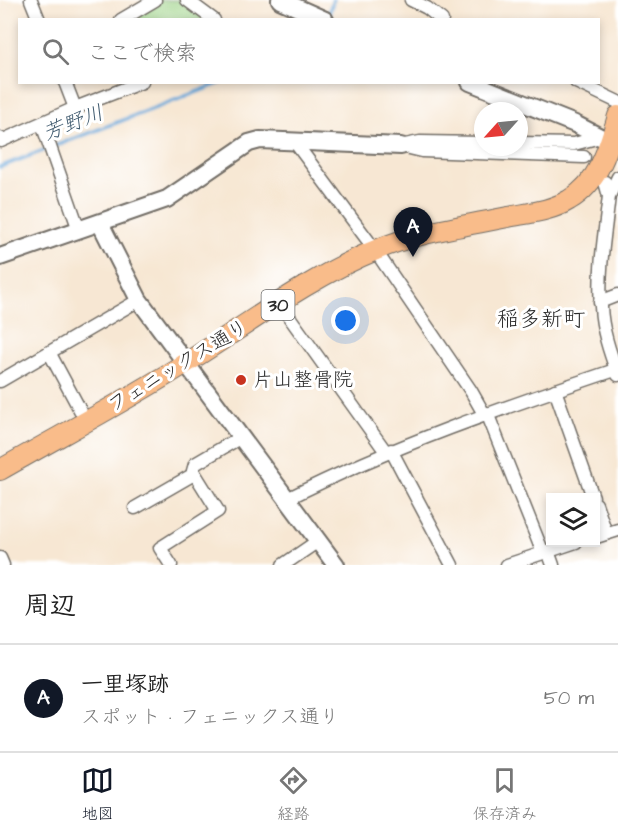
<!DOCTYPE html>
<html lang="ja">
<meta charset="utf-8">
<style>
body{margin:0;font-family:"Architects Daughter","Klee One",sans-serif;background:#f6f6f6;color:#222}
.controls{position:absolute;right:18px;bottom:18px;display:grid;overflow:hidden;border-radius:0px;box-shadow:0 3px 9px #0003}
.controls button{width:54px;height:54px;display:grid;place-items:center;padding:0;border:0;border-bottom:2px solid #e0e0e0;background:#fff;color:#222;font:30px sans-serif}
.compass{position:absolute;left:474px;top:102px;width:54px;height:54px;border-radius:50%;background:#fff;box-shadow:0 3px 9px #0003;rotate:243deg}
.you{position:absolute;left:346px;top:321px;width:21px;height:21px;margin:-15px;border:4px solid #fff;border-radius:50%;background:#1a73e8;box-shadow:0 0 0 9px #1a73e833}
.badge{display:grid;place-items:center;width:39px;height:39px;border-radius:50%;background:#111827;color:#fff;font-size:20px;font-weight:700}
.pin{position:absolute;translate:-50% -50px;filter:drop-shadow(0 2px 3px #0008)}
.pin::after{content:'';position:absolute;top:32px;width:21px;height:18px;background:inherit;clip-path:polygon(0 0,100% 0,50% 100%)}
.list{margin:0;padding:0;list-style:none}
h2{display:flex;justify-content:space-between;align-items:center;height:78px;margin:0;padding:0 24px;font-size:26px}
h2 small{font-size:20px;font-weight:400;color:#767676}
.list li{display:grid;grid-template-columns:39px 1fr auto;gap:18px;align-items:center;box-sizing:border-box;height:108px;padding:0 24px;border-top:2px solid #e0e0e0}
.list b{display:block;font-size:22px;white-space:nowrap}
.list p{margin:0;font-size:20px;white-space:nowrap;color:#767676}
.list em{font-size:20px;font-style:normal;color:#767676}
.icon{flex:none;width:33px;height:33px;fill:none;stroke:currentColor;stroke-width:2;stroke-linecap:round;stroke-linejoin:round}
.map{position:relative;flex:none;width:618px;height:565px;overflow:hidden}
.search{position:absolute;background:#fff;box-shadow:0 3px 9px #0003;left:18px;right:18px;top:18px;height:66px;display:flex;align-items:center;gap:15px;box-sizing:border-box;padding:0 21px;border-radius:0px;color:#767676;font-size:22px}
.sheet{height:186px;background:#fff}
nav{display:flex;justify-content:space-around;align-items:center;box-sizing:border-box;height:84px;border-top:2px solid #e0e0e0;background:#fff;font-size:16px;color:#767676}
nav a{display:grid;justify-items:center;gap:3px}
nav .on{color:#111827}
.map>svg:first-child{display:block}
.green{fill:#99d081;stroke:#627e56;stroke-width:1.5}
.lines{fill:none;stroke-linecap:round;stroke-linejoin:round}
.stream{stroke:#66a7da;stroke-width:4}
.minor-casing{stroke:#726d66;stroke-width:15}
.tertiary-casing{stroke:#726d66;stroke-width:20}
.primary-casing{stroke:#726d66;stroke-width:22}
.minor{stroke:#fff;stroke-width:12}
.tertiary{stroke:#fff;stroke-width:16}
.primary{stroke:#f9bc8a;stroke-width:20}
.poi-dot{fill:#c8321e;stroke:#fff;stroke-width:2}
.labels{text-anchor:middle;dominant-baseline:central;stroke-width:6;stroke-linejoin:round;paint-order:stroke}
.shield{fill:#fff;stroke:#6b6b6b;stroke-width:1.5}
.shield-label{font-size:18px;font-weight:bold;fill:#2b2b2b}
.street-label{font-size:20px;fill:#2b2b2b;stroke:#fff}
.poi-label{font-size:20px;fill:#2b2b2b;stroke:#fff;text-anchor:start}
.water-label{font-size:21px;font-style:italic;fill:#435d71;stroke:#fff}
.quarter-label{font-size:22px;fill:#2b2b2b;stroke:#fff}
</style>
<div class="map">
<svg width="618" height="565" viewBox="0 0 618 565">
<rect width="100%" height="100%" fill="#fff"/>
<filter id="ink" filterUnits="userSpaceOnUse"><feTurbulence type="fractalNoise" baseFrequency=".0167" numOctaves="2"/><feDisplacementMap in="SourceGraphic" scale="12" xChannelSelector="R" yChannelSelector="G"/><feConvolveMatrix kernelMatrix="1 2 1 2 8 2 1 2 1" color-interpolation-filters="sRGB"/></filter>
<filter id="wash" filterUnits="userSpaceOnUse"><feTurbulence type="fractalNoise" baseFrequency=".008" numOctaves="4" result="noise"/><feDisplacementMap in="SourceGraphic" scale="24" xChannelSelector="R" yChannelSelector="G"/><feGaussianBlur stdDeviation="1.35" result="paint"/><feColorMatrix in="noise" values="0 0 0 0 0 0 0 0 0 0 0 0 0 0 0 0 0 1.4 0 .05"/><feComposite in="paint" operator="in"/></filter>
<g filter="url(#wash)">
<rect width="100%" height="100%" fill="#f7e7d3"/>
<path class="green" d="M 155,0 L 187,0 L 211,20 L 121,20 Z"/>
<g class="lines">
<g class="stream">
<path d="M 328,16 L 333,0"/>
<path d="M 0,167 L 223,82"/>
</g>
</g>
</g>
<g filter="url(#ink)">
<g class="lines">
<g class="minor-casing">
<g id="minor">
<path d="M 31,0 L 39,20"/>
<path d="M 187,0 L 214,20"/>
<path d="M 411,0 L 427,8 L 442,20"/>
<path d="M 121,20 L 155,0"/>
<path d="M 65,82 L 75,108"/>
<path d="M 576,82 L 618,102"/>
<path d="M 42,124 L 79,230"/>
<path d="M 0,138 L 1,141 L 75,108 L 142,82"/>
<path d="M 294,141 L 375,250 L 471,391 L 484,414"/>
<path d="M 519,143 L 574,144 L 600,137"/>
<path d="M 405,145 L 420,142 L 483,143"/>
<path d="M 401,146 L 422,151 L 584,157"/>
<path d="M 605,182 L 609,196 C 605,232 598,271 601,307 C 602,330 610,353 618,375"/>
<path d="M 609,196 L 618,177"/>
<path d="M 600,302 L 618,295"/>
<path d="M 280,304 L 386,452"/>
<path d="M 49,352 L 86,421"/>
<path d="M 0,381 L 139,300"/>
<path d="M 555,390 L 593,497"/>
<path d="M 487,413 L 543,553"/>
<path d="M 391,450 L 452,565"/>
<path d="M 287,499 C 394,445 505,407 618,369"/>
<path d="M 596,504 L 606,533"/>
<path d="M 135,508 L 194,474"/>
<path d="M 596,537 L 618,530"/>
<path d="M 548,551 L 553,565"/>
<path d="M 0,558 L 3,565"/>
<path d="M 171,565 L 160,548 L 218,511 L 193,471 L 195,464 L 241,437"/>
<path d="M 283,565 L 318,541"/>
<path d="M 507,565 L 576,542"/>
</g>
</g>
<g class="tertiary-casing">
<g id="tertiary">
<path d="M 280,0 L 325,20"/>
<path d="M 470,82 L 575,124 L 610,142"/>
<path d="M 100,223 L 139,300 L 336,565"/>
<path d="M 0,257 L 167,199 L 249,143 L 260,140 L 401,146"/>
</g>
</g>
<g class="primary-casing">
<path id="primary" d="M 0,470 C 63,434 128,400 189,361 C 248,324 312,276 376,250 C 418,232 464,226 508,217 C 528,213 551,211 569,200 C 599,183 609,147 618,116"/>
</g>
<use href="#minor" class="minor"/>
<use href="#tertiary" class="tertiary"/>
<use href="#primary" class="primary"/>
</g>
</g>
<circle class="poi-dot" cx="241" cy="380" r="6"/>
<g class="labels">
<rect class="shield" x="261.5" y="290" width="33" height="30" rx="4.5"/>
<g class="shield-label">
<text x="278" y="305">30</text>
</g>
<g class="street-label">
<text transform="translate(178 366) rotate(-31)">フェニックス通り</text>
</g>
<g class="poi-label">
<text x="253" y="380">片山整骨院</text>
</g>
<g class="water-label">
<text transform="translate(73 123) rotate(-21)">芳野川</text>
</g>
<g class="quarter-label">
<text x="541" y="319">稲多新町</text>
</g>
</g>
</svg>
<div class="controls">
<button><svg class="icon" aria-label="layers" viewBox="0 0 24 24"><path d="M12 4l9 5-9 5-9-5zM3 14l9 5 9-5"/></svg></button>
</div>
<svg class="compass" viewBox="-18 -18 36 36"><path d="M0-13l5 13h-10z" fill="#e53935"/><path d="M0 13l5-13h-10z" fill="#767676"/></svg>
<div class="you"></div>
<div class="pin badge" style="left:413px;top:257px">A</div>
<div class="search"><svg class="icon" aria-label="search" viewBox="0 0 24 24"><circle cx="10" cy="10" r="6"/><path d="M15 15l6 6"/></svg>ここで検索</div>
</div>
<section class="sheet">
<h2>周辺<small></small></h2>
<ul class="list">
<li><span class="badge">A</span><div><b>一里塚跡</b><p>スポット · フェニックス通り</p></div><em>50 m</em></li>
</ul>
</section>
<nav>
<a class="on"><svg class="icon" aria-label="map" viewBox="0 0 24 24"><path d="M3 6l6-2 6 2 6-2v14l-6 2-6-2-6 2zM9 4v14M15 6v14"/></svg>地図</a>
<a><svg class="icon" aria-label="directions" viewBox="0 0 24 24"><path d="M12 3l9 9-9 9-9-9zM9 14v-3h6M13 9l2 2-2 2"/></svg>経路</a>
<a><svg class="icon" aria-label="saved" viewBox="0 0 24 24"><path d="M7 4h10v16l-5-4-5 4z"/></svg>保存済み</a>
</nav>
